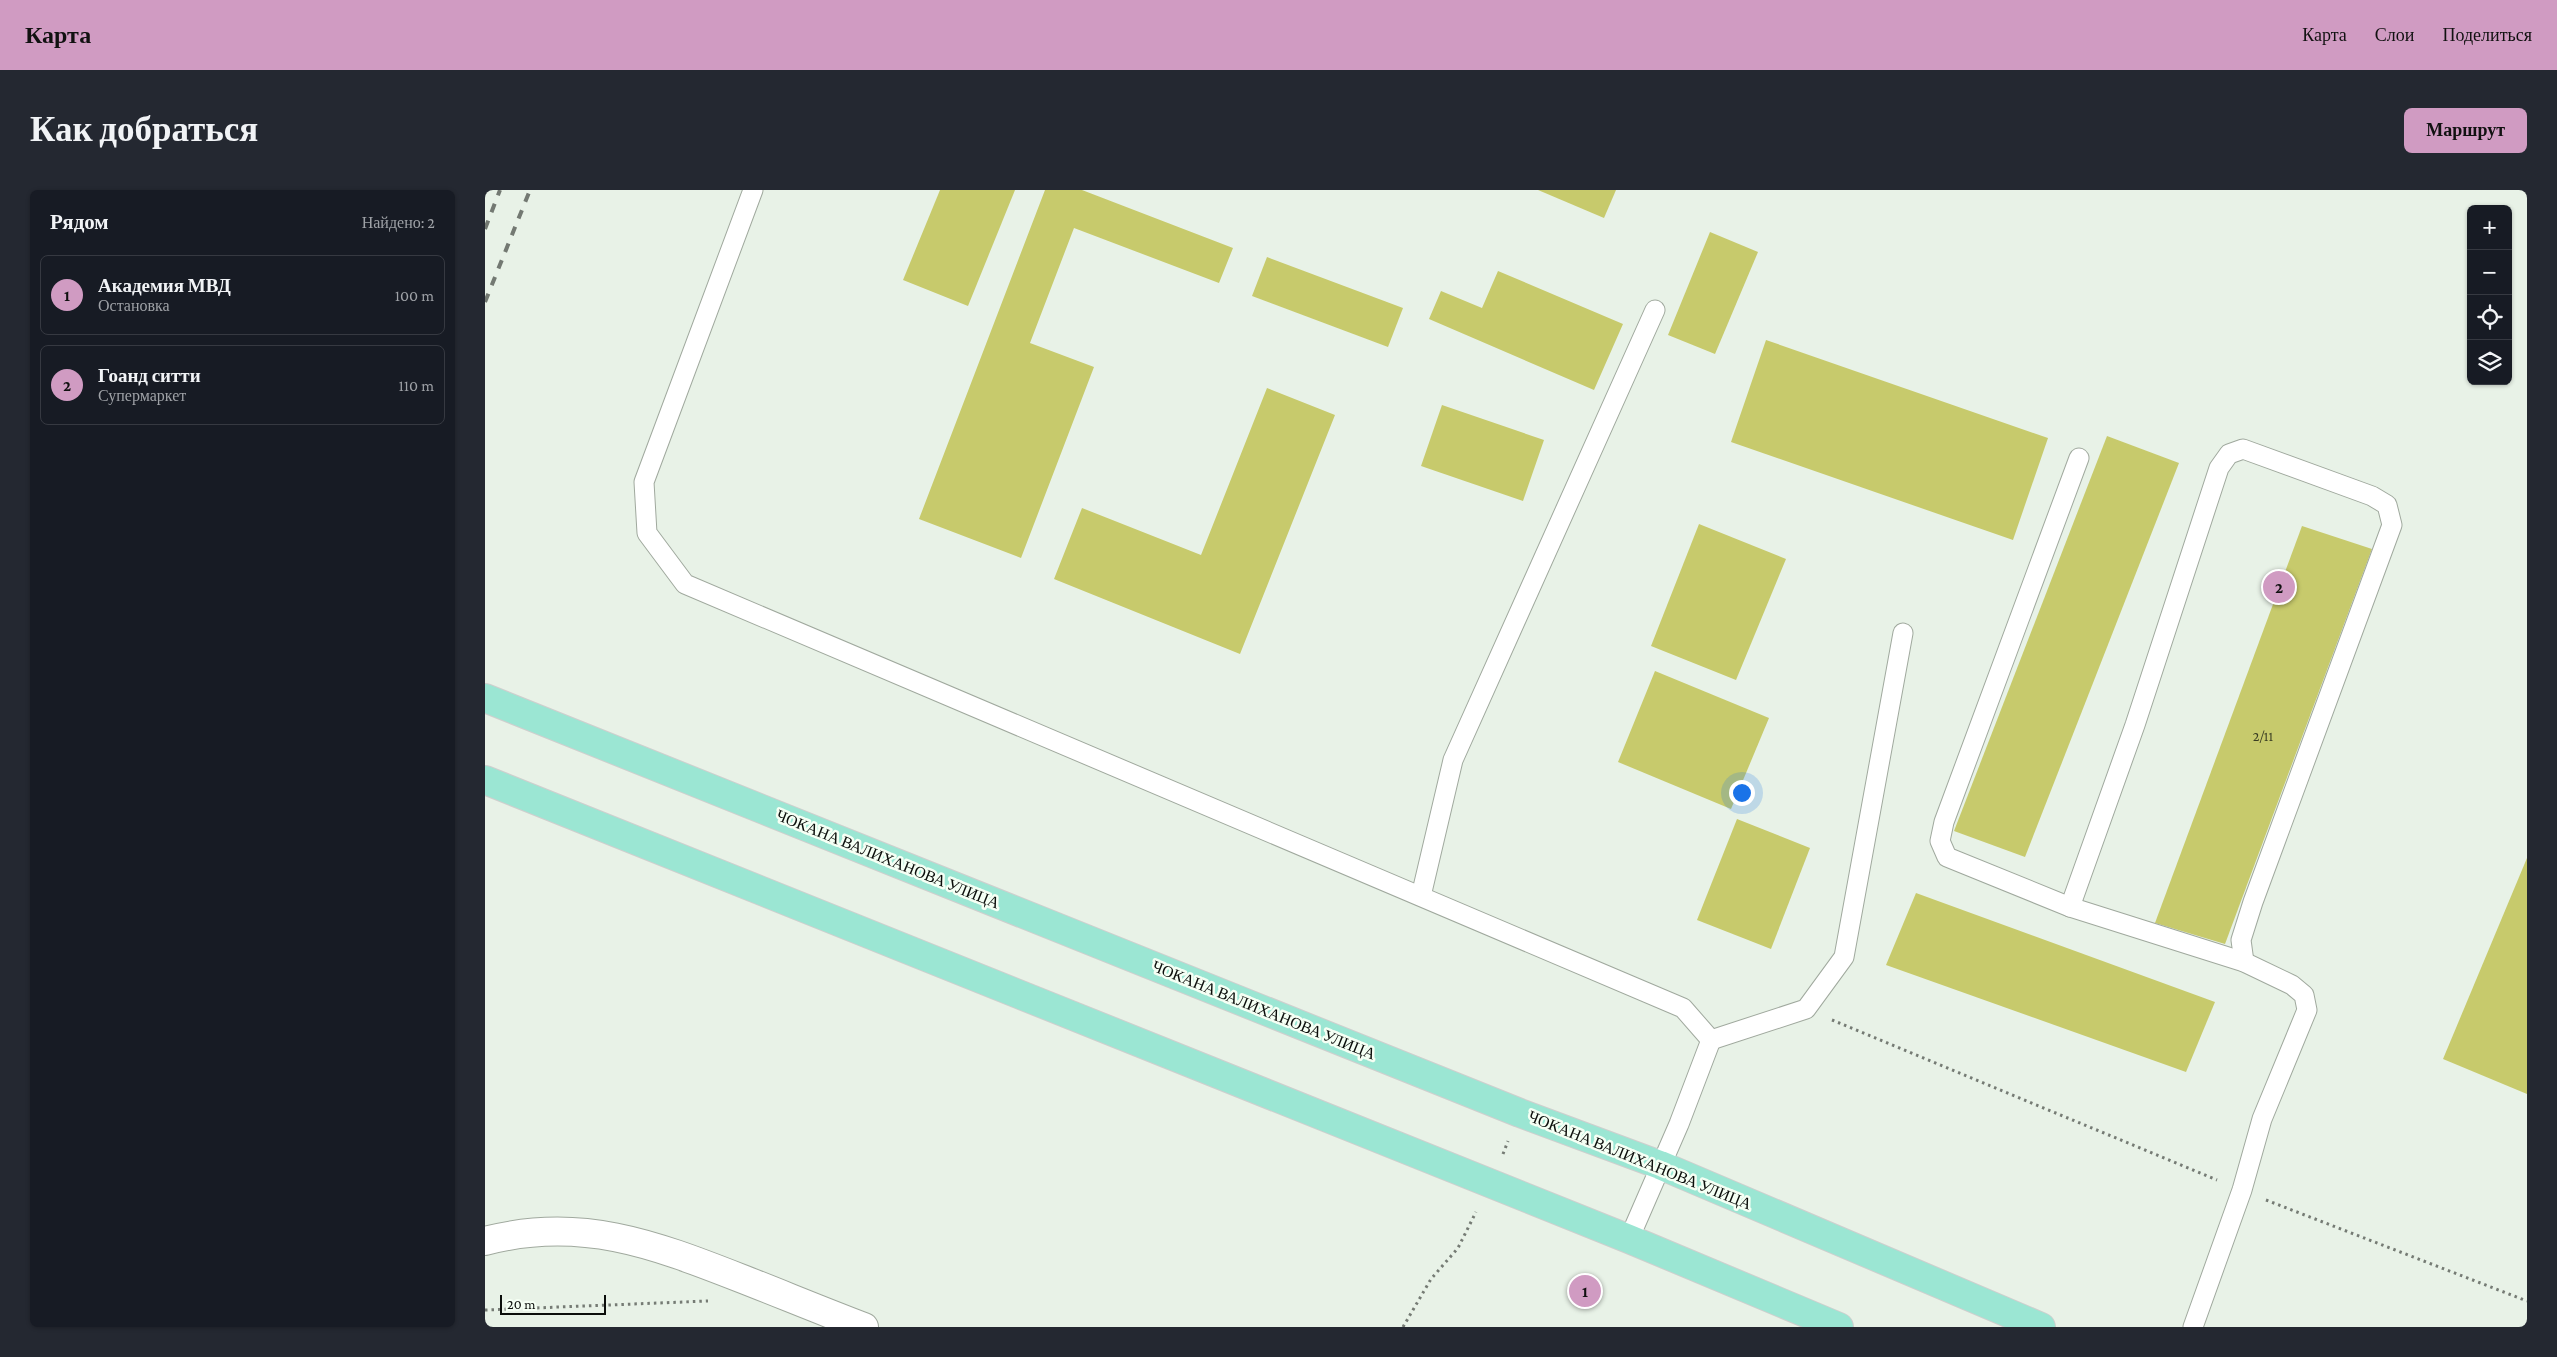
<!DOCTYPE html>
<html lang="ru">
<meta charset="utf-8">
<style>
body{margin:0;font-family:"Crimson Pro",serif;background:#242831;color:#f1f3f6}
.controls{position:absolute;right:15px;top:15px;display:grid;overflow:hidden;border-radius:8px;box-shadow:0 1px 4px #0004}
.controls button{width:45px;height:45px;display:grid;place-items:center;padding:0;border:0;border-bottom:1px solid #363941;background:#171b24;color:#f1f3f6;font:25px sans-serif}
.scale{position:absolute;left:15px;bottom:12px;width:106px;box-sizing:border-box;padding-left:5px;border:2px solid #0b0e0b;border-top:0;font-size:14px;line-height:18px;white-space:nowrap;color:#0b0e0b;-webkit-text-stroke:4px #f5fff4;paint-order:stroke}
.you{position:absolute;left:1256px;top:602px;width:18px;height:18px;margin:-12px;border:4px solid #fff;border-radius:50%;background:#1a73e8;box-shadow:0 0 0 8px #1a73e833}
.badge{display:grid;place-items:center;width:32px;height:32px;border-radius:50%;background:#d09bc2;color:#111;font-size:16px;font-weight:700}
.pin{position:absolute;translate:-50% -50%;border:2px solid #fff;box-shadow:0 1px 5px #0006}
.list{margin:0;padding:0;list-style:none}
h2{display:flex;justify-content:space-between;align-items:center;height:65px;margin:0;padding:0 20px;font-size:21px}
h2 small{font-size:16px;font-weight:400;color:#9ea1a6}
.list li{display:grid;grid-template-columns:32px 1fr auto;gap:15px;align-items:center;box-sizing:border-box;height:80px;margin:0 10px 10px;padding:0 10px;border:1px solid #363941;border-radius:8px}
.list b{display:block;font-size:19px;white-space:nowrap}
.list p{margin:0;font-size:16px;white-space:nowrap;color:#9ea1a6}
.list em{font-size:16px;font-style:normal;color:#9ea1a6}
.icon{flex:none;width:28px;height:28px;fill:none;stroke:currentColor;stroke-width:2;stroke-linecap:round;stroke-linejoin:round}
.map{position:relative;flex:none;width:2042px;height:1137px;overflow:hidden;border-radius:8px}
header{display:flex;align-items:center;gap:30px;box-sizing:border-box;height:70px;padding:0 25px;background:#d09bc2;color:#111}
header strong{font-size:24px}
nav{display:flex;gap:28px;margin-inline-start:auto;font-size:18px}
.intro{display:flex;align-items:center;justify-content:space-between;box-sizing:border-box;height:120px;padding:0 30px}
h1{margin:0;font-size:35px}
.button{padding:12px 22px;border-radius:8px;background:#d09bc2;color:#111;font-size:18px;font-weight:700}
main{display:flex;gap:30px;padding:0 30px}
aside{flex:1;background:#171b24;border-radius:8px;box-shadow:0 1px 4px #0004}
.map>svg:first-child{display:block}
.building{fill:#c7ca6c}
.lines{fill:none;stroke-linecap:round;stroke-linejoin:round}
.lane-casing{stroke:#a0a99e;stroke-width:21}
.street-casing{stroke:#a0a99e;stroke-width:30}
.primary-casing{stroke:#cecfce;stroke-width:30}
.path{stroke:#757b74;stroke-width:3;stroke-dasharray:2.5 4;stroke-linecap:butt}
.lane{stroke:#fff;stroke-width:19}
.street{stroke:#fff;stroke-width:28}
.primary{stroke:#9be6d3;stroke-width:28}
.rail{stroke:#737972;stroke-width:4;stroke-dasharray:9 9;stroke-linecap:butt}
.labels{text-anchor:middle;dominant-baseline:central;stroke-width:5;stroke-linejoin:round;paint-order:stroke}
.number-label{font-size:14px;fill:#3a3d23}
.street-label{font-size:16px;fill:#0b0e0b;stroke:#f5fff4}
</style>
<header>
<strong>Карта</strong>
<nav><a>Карта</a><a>Слои</a><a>Поделиться</a></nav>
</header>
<div class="intro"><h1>Как добраться</h1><a class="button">Маршрут</a></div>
<main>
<aside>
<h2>Рядом<small>Найдено: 2</small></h2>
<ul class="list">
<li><span class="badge">1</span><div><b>Академия МВД</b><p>Остановка</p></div><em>100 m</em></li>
<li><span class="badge">2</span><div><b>Гоанд ситти</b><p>Супермаркет</p></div><em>110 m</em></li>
</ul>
</aside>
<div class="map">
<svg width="2042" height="1137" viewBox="0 0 2042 1137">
<rect width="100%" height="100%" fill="#e8f2e7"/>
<g class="building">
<path d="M 455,0 L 530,0 L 483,116 L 418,90 Z"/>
<path d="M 560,0 L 597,0 L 748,58 L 734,93 L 589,38 L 545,153 L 609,177 L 536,368 L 434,329 Z"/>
<path d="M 1053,0 L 1131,0 L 1119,28 Z"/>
<path d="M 1225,42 L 1273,62 L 1230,164 L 1183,145 Z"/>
<path d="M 782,67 L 918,118 L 903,157 L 767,106 Z"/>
<path d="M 1013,81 L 1138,134 L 1109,200 L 944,129 L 956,101 L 997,118 Z"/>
<path d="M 1281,150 L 1563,248 L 1528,350 L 1246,252 Z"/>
<path d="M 782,198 L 850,225 L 755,464 L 569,389 L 597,318 L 716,365 Z"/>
<path d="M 957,215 L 1059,250 L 1038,311 L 936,276 Z"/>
<path d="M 1622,246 L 1694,273 L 1540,667 L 1469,641 Z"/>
<path d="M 1214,334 L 1301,369 L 1251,490 L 1166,456 Z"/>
<path d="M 1817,336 L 1887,359 L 1740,754 L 1670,733 Z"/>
<path d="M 1170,481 L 1284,528 L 1246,619 L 1133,572 Z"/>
<path d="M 1252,629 L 1325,658 L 1286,759 L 1212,730 Z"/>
<path d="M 2042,668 L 2042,904 L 1958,869 Z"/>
<path d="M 1431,703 L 1730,812 L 1701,882 L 1401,775 Z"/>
</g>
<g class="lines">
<g class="lane-casing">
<g id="lane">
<path d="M 268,0 L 159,292 L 162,343 L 200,394 L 1198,818 L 1226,850 L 1194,934 L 1144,1049"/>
<path d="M 1594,268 L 1459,632 L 1455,651 L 1462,667 L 1585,717 L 1759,772 L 1807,795 L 1819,805 L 1822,820 L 1777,929 L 1757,1000 L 1708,1137"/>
<path d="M 936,706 L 968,570 L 1170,120"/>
<path d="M 1585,717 L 1650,535 L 1734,278 L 1744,264 L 1758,259 L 1887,306 L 1902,315 L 1907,335 L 1768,712 L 1756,750 L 1759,772"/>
<path d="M 1226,850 L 1321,819 L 1359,767 L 1418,443"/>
</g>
</g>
<g class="street-casing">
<path id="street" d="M 0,1051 C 95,1026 168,1054 255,1088 C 296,1104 337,1121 379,1137"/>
</g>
<g class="primary-casing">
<g id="primary">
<path d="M 0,508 L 1035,923 L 1175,975 L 1556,1137"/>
<path d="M 0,590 L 1144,1049 L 1354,1137"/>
</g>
</g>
<g class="path">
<path d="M 1347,830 L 1732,990"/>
<path d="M 1018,964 L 1023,951"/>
<path d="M 1781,1010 L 2042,1111"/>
<path d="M 0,1120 L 223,1111"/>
<path d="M 918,1137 L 946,1089 L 973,1058 L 991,1022"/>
</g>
<use href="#lane" class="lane"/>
<use href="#street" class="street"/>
<use href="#primary" class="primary"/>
<g class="rail">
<path d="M 0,39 L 15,0"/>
<path d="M 0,112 L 45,0"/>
</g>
</g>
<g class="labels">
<g class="number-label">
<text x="1778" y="546">2/11</text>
</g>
<g class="street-label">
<text transform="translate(403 669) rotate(22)">ЧОКАНА ВАЛИХАНОВА УЛИЦА</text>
<text transform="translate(779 820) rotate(22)">ЧОКАНА ВАЛИХАНОВА УЛИЦА</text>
<text transform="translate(1155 970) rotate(22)">ЧОКАНА ВАЛИХАНОВА УЛИЦА</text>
</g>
</g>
</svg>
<div class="controls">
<button>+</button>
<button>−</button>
<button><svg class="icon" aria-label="locate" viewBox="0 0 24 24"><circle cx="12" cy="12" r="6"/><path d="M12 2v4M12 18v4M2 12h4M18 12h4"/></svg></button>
<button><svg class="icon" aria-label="layers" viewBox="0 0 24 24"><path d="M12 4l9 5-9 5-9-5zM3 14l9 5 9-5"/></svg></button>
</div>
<div class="scale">20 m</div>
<div class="you"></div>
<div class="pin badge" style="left:1100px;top:1101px">1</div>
<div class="pin badge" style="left:1794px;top:397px">2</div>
</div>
</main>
